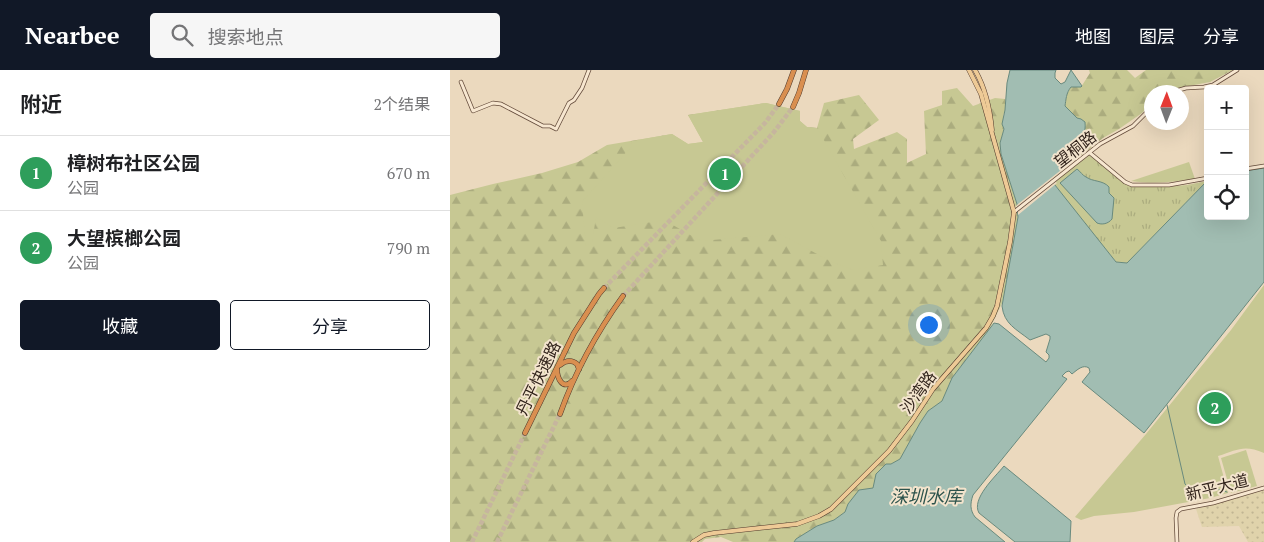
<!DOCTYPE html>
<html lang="zh">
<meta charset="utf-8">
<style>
body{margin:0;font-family:"PT Serif","Noto Sans SC",serif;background:#f6f6f6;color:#202124}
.controls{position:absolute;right:15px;top:15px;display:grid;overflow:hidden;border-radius:5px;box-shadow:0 5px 20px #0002}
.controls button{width:45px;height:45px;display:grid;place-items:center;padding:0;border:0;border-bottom:1px solid #e0e0e0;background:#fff;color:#202124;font:25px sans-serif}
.compass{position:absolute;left:694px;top:15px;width:45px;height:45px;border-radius:50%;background:#fff;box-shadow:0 5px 20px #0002;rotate:1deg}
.you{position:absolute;left:478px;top:254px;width:18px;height:18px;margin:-12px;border:4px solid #fff;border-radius:50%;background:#1a73e8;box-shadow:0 0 0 8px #1a73e833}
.badge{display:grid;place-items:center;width:32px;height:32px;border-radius:50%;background:#111827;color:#fff;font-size:16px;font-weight:700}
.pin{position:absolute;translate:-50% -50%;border:2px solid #fff;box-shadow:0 1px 5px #0006}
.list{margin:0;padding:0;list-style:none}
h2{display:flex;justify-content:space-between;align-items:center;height:65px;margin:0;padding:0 20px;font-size:21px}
h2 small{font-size:16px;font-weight:400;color:#757577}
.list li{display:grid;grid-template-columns:32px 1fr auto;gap:15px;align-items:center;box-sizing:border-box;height:75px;padding:0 20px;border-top:1px solid #e0e0e0}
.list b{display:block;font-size:19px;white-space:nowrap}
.list p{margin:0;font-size:16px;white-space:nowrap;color:#757577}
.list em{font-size:16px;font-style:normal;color:#757577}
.actions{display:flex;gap:10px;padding:15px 20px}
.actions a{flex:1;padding:11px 0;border:1px solid #111827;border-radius:5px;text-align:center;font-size:18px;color:#111827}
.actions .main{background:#111827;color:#fff}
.icon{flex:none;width:28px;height:28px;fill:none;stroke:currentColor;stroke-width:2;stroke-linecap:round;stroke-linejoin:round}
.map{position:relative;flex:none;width:814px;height:472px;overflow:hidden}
header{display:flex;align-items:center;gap:30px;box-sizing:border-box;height:70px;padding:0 25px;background:#111827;color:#fff}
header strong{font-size:24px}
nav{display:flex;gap:28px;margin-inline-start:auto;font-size:18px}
.search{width:350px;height:45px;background:#f6f6f6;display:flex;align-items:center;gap:12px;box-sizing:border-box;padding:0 18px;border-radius:5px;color:#757577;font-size:19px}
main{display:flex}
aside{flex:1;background:#fff}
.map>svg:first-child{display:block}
.farmland{fill:url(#farmland-dots)}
.grass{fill:url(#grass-tufts)}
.forest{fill:url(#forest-firs)}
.park{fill:#c7c893}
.water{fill:#a1bdb2;stroke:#698a7e}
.pier{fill:#ebd9be}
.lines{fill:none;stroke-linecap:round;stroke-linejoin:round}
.stream{stroke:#698a7e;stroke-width:1}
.highway-tunnel{stroke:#c6b59e;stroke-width:4.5;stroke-dasharray:4.5 2;stroke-linecap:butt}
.secondary-casing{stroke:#644b3b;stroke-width:4.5}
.primary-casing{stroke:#50392c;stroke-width:5}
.highway-casing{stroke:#50392c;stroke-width:5.5}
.secondary{stroke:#f7e7d0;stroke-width:3}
.primary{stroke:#eeca96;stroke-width:4}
.highway{stroke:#d98f50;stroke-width:4.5}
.labels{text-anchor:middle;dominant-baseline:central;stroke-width:4;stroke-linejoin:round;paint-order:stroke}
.street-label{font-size:16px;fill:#32241c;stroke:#f3e4cd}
.water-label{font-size:18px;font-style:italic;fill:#2b524b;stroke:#f3e4cd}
</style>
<header>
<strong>Nearbee</strong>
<div class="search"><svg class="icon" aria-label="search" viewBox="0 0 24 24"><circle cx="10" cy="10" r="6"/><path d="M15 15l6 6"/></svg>搜索地点</div>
<nav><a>地图</a><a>图层</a><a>分享</a></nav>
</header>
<main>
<aside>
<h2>附近<small>2个结果</small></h2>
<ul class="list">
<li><span class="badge" style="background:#2e9e5b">1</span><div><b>樟树布社区公园</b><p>公园</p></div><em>670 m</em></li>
<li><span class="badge" style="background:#2e9e5b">2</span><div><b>大望槟榔公园</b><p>公园</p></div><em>790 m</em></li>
</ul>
<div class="actions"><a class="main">收藏</a><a>分享</a></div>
</aside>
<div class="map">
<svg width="814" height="472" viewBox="0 0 814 472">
<defs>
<pattern id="farmland-dots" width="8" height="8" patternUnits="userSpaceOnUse" patternTransform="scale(1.25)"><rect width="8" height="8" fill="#e0d3ab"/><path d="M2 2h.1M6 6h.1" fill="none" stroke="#c1b593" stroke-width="1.8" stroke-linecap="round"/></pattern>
<pattern id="grass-tufts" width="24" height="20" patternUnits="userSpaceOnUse" patternTransform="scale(1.25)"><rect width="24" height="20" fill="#c7c893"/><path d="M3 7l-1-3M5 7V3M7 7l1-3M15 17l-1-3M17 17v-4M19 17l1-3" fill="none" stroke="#abac7e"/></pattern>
<pattern id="forest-firs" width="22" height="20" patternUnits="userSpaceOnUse" patternTransform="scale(1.25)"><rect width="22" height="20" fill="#c7c893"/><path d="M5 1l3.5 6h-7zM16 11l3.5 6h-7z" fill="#abac7e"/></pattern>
</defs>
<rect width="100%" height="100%" fill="#ebd9be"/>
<path class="farmland" d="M 814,420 L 814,472 L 798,472 L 789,456 L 752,457 L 746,439 Z"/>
<path class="grass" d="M 639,84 L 670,110 L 679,116 L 715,117 L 737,115 L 757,111 L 677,193 L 666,192 L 600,110 Z"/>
<g class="forest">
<path d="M 639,0 L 677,0 L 685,8 L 696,0 L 783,0 L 760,12 L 723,19 L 717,22 L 702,22 L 701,34 L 692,43 L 669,59 L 653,68 L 628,88 L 627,84 L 623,81 L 624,74 L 631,68 L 627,48 L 615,37 C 616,30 616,23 621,17 L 631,17 L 640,3 Z"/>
<path d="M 507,18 L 523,36 L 545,28 L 555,29 L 555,40 L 553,46 L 554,59 L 550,73 L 551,84 L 567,134 L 568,147 L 554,229 L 543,252 L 538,262 L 502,308 L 492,331 L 478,341 L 470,353 L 450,389 L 441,394 L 423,418 L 398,434 L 395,442 L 384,450 L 367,456 L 346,469 L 344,472 L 283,472 L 271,467 L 255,469 L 252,472 L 0,472 L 0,125 L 43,114 L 92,103 L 128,92 L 157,75 L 222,64 L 238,74 L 253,72 L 238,45 L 316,33 L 350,41 L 350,51 L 357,57 L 367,58 L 374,33 L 409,25 L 429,50 L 403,69 L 404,79 L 447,62 L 457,69 L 457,93 L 476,84 L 474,41 L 492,35 L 492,21 Z"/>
</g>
<g class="park">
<path d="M 316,33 L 350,41 L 350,51 L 357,57 L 367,58 L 431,171 L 433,195 L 403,200 L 380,191 L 330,164 L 251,171 L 214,150 L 164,158 L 146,147 L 142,173 L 136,176 L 132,132 L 181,77 L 182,71 L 222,64 L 238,74 L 253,72 L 238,45 Z"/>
<path d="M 739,92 L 745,109 C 724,112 703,114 681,111 Z"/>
<path d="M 814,215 L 814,383 C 794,374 787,380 768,386 L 778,423 L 760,428 L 684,442 L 644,446 L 631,450 L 625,447 L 696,364 L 781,260 Z"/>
<path d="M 796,380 L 807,416 L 781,423 L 771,388 Z"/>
</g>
<g class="water">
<path d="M 560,0 L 606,0 L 605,3 L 605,8 L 611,14 L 615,12 L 621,0 L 632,16 L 631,17 L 621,17 C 616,23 616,30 615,36 L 627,48 L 631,49 L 635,52 C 636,63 633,67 624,74 L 623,81 L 627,84 L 628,88 L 601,110 L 666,192 L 677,193 L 757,111 L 758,146 L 795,146 L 795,101 L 814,98 L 814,212 L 694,363 L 632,312 L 640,302 L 639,298 C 633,294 627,300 622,304 L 619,301 L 616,302 L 612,306 L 617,309 L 523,425 C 520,434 520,440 525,447 L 555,472 L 344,472 L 346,469 L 367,456 L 384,450 L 395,442 L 398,434 L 409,420 L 423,418 L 426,404 L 436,394 L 441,394 L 450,389 L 470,353 L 478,341 L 492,331 L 502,308 L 544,253 L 549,254 L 596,292 L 599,288 L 599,285 L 596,282 L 600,269 L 600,266 L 596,264 L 580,270 C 566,259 554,254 552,236 L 568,147 L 567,134 L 551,84 L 550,73 L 554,59 L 552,54 L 555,40 L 557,13 Z"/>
<path d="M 627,99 C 631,102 632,105 636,107 C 643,112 653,110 659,117 L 659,123 L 664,128 L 662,149 C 658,154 652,155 647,153 L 610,113 Z"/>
<path d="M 554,396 L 621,451 L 620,472 L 565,472 L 529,443 C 521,429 545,407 554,396 Z"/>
</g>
<path class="pier" d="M 630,85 L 631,88 L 604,110 L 607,113 L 568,145 L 568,138 L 565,139 L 565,137 L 568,134 Z"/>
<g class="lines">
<path class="stream" d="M 717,335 L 735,414 L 737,416 L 751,420 L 767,419 L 777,422"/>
<g class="highway-tunnel">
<path d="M 154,218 L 315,53 L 329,34"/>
<path d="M 173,226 L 324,62 L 343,37"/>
<path d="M 22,472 L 75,363"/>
<path d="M 47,472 L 110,344"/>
</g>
<g class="secondary-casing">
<g id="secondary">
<path d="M 11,12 L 23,41 L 43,33 L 51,34 L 93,56 L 100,56 L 106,59 L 119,33 L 124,30 L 132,18 L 139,0"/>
<path d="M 722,22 L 736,18 L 754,17 L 763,15 L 787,0"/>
<path d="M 640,83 L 675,112 L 682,115 L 719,115 L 758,108"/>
<path d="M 795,99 L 814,96"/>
<path d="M 564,142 L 650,74 L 683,56 L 702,37"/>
<path d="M 727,472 L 726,448 L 727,442 L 731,439 L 763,433 L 814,418"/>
</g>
</g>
<g class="primary-casing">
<g id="primary">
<path d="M 525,0 C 536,19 540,39 542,60"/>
<path d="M 243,472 L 254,465 L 264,463 L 347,454 L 369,446 L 381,439 L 439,381 L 462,351 L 483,319 L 536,258 L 543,246 L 547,236 L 560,172 L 564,142 L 531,24 L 519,0"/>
</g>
</g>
<g class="highway-casing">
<g id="highway">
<path d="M 329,34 L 337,19 L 344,0"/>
<path d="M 343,37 L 349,23 L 356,0"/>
<path d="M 110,295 C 115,291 121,289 127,294 L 129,299"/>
<path d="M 107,299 C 107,308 113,321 122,311"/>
<path d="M 110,344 C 125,302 147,262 173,226"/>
<path d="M 75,363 L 124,263 L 149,224 L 154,218"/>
</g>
</g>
<use href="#secondary" class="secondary"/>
<use href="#primary" class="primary"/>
<use href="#highway" class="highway"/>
</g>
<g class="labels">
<g class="street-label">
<text transform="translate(625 79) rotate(-38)">望桐路</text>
<text transform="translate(88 308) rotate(-64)">丹平快速路</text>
<text transform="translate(468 322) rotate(-54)">沙湾路</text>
<text transform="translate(767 417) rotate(-14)">新平大道</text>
</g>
<g class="water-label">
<text x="476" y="426">深圳水库</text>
</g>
</g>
</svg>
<div class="controls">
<button>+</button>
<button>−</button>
<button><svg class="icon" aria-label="locate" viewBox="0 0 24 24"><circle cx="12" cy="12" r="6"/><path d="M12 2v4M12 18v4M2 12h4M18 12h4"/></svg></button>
</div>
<svg class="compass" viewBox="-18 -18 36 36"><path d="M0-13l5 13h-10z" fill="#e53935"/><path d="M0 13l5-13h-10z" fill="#757577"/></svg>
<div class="you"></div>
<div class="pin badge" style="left:275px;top:104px;background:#2e9e5b">1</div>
<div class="pin badge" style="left:765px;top:338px;background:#2e9e5b">2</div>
</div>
</main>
